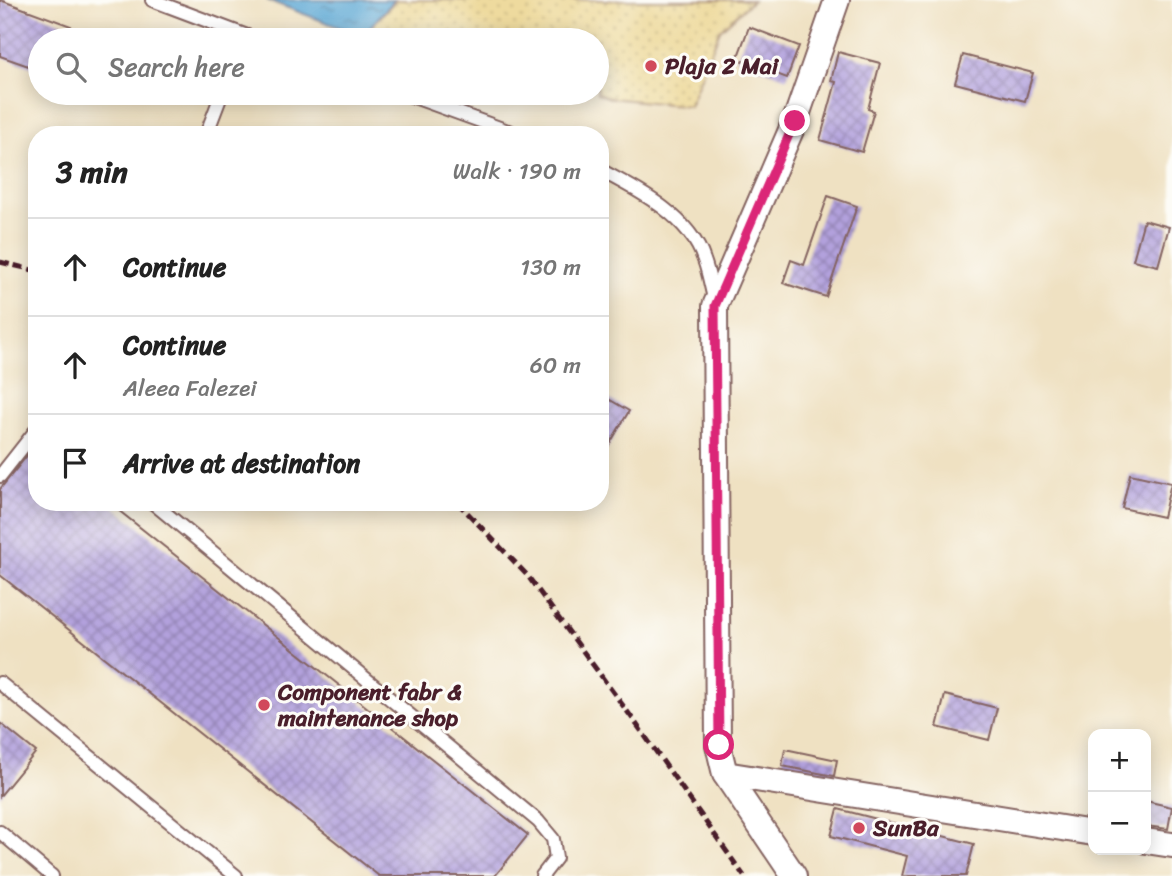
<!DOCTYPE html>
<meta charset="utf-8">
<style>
body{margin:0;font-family:Sriracha,sans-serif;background:#f2f2f2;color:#222}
.controls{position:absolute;right:21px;bottom:21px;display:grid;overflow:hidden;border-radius:14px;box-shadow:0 4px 18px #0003}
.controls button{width:63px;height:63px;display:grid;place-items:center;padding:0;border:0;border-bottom:2px solid #e0e0e0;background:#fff;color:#222;font:35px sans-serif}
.stop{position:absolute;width:21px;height:21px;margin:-16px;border:5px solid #db2777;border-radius:50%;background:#fff}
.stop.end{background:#db2777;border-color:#fff;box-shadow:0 2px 7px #0008}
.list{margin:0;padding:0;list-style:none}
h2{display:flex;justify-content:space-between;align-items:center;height:91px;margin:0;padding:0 28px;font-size:30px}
h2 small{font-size:23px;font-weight:400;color:#767676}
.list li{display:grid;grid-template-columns:46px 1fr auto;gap:21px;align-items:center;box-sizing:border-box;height:98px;padding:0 28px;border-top:2px solid #e0e0e0}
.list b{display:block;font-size:26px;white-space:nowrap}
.list p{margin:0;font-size:23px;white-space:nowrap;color:#767676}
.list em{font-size:23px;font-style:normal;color:#767676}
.icon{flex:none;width:38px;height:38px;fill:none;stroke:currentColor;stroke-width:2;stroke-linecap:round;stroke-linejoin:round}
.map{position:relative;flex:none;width:1172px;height:876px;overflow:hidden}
.search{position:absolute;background:#fff;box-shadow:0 4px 18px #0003;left:28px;top:28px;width:581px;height:77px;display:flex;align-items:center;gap:18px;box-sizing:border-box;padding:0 24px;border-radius:38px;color:#767676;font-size:26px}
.panel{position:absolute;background:#fff;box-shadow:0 4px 18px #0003;left:28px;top:126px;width:581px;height:385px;border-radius:28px}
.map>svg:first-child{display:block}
.sand{fill:url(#sand-dots);stroke:#9c7c64;stroke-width:2}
.water{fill:url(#water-ripples);stroke:#526380;stroke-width:2}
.building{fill:url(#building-cross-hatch)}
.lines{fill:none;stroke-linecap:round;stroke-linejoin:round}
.service-casing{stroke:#846360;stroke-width:16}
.minor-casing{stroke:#846360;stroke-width:28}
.service{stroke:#fff;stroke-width:12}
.minor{stroke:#fff;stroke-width:24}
.rail{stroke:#4a1f2b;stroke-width:5;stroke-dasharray:10 5;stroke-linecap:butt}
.route{stroke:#db2777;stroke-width:9}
.poi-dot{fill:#d1495b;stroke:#fdfcf7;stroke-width:2.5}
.labels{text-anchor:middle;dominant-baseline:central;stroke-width:6;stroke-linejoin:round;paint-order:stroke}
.poi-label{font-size:23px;font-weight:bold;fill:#4a1f2b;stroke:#fdfcf7;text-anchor:start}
</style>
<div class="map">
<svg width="1172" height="876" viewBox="0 0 1172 876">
<defs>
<pattern id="sand-dots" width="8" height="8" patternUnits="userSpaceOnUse" patternTransform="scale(1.75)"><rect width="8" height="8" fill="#eeda9e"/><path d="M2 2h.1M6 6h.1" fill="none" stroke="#cebb88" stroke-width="1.8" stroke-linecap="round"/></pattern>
<pattern id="water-ripples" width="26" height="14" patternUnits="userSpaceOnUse" patternTransform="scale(1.75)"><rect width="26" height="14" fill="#5ba7d4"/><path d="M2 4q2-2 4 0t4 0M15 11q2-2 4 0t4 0" fill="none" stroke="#4d87ac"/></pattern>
<pattern id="building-cross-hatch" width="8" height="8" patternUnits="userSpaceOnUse" patternTransform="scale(1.75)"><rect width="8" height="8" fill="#b2a1dd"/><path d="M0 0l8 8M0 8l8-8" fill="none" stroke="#9383b3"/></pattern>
</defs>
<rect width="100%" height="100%" fill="#fdfcf7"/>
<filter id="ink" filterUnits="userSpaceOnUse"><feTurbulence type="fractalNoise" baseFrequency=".0143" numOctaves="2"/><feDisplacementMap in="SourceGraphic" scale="14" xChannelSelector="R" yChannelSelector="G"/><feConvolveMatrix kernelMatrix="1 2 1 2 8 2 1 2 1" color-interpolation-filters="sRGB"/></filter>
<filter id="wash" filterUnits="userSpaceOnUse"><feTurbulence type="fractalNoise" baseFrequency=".00686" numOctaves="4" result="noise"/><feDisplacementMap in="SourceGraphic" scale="28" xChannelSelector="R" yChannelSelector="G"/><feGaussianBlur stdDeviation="1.57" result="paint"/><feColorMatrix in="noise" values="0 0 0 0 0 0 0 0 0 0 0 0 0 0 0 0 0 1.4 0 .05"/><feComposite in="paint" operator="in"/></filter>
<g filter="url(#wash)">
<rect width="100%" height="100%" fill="#efe1c2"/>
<path class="sand" d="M 396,0 L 753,0 L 720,30 L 689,106 L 610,98 L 597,93 L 597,40 L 372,40 L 362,36 Z"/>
<path class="water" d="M 267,0 L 394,0 L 362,36 Z"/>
<g id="blocks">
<g class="building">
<path d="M 0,0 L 71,26 L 66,40 L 40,40 L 40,51 L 34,68 L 0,56 Z"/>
<path d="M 749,27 L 799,46 L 787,78 L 737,59 Z"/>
<path d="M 838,52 L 880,63 L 868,109 L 874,111 L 862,152 L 820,140 L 836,82 L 831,81 Z"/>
<path d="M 963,55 L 1033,73 L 1025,101 L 955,83 Z"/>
<path d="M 828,196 L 857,206 L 826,297 L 783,283 L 791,260 L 804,265 Z"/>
<path d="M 1144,220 L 1169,227 L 1158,266 L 1133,260 Z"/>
<path d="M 600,394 L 629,411 L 600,460 Z"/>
<path d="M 37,443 L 37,502 L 108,502 L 528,835 L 495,876 L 379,876 L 0,575 L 0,489 Z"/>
<path d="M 1130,474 L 1171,483 L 1163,517 L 1122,508 Z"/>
<path d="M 945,695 L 997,708 L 989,740 L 937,727 Z"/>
<path d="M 0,723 L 36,752 L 0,796 Z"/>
<path d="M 785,749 L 837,760 L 834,776 L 782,766 Z"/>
<path d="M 1146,801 L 1172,807 L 1168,829 L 1146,826 Z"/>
<path d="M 838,809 L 974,844 L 966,876 L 902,876 L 907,856 L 831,836 Z"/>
</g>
</g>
</g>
<g filter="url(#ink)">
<use href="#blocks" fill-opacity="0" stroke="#846360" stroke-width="2"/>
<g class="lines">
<g class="service-casing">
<g id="service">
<path d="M 152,0 L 258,40"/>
<path d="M 403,93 L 519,135"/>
<path d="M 206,135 L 222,93"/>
<path d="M 600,170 C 638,190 690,216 704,260 C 709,273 711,288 715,302"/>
<path d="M 0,476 L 37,429"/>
<path d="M 152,502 L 538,821 L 553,839 L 556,858 L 542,876"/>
<path d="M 0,683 L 236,876"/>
<path d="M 0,832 L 52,876"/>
</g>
</g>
<g class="minor-casing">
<g id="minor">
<path d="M 725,774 L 1093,833"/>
<path d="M 1146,841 L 1172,845"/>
<path d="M 794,876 L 725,774 L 718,745 L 715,306 L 795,121 L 837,0"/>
</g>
</g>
<use href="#service" class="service"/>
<use href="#minor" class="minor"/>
<g class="rail">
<path d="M 0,262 L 37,271"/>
<path d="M 457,502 L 527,575 L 635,722 L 744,876"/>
</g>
</g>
</g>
<g class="lines" filter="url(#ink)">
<path class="route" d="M 719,745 L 715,306 L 795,121"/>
</g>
<g class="poi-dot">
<circle cx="651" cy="66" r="7"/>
<circle cx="264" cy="705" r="7"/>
<circle cx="859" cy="828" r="7"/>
</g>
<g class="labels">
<g class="poi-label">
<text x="665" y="66">Plaja 2 Mai</text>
<text x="278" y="692">Component fabr &amp;<tspan x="278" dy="26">maintenance shop</tspan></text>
<text x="873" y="828">SunBa</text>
</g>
</g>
</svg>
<div class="controls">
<button>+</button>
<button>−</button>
</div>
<div class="stop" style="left:719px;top:745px"></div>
<div class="stop end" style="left:795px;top:121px"></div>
<div class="search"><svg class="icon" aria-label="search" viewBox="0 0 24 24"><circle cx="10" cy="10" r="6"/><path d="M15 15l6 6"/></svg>Search here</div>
<section class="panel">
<h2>3 min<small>Walk · 190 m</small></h2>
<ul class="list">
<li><svg class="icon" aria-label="ahead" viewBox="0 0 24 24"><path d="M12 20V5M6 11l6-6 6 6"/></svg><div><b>Continue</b></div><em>130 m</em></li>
<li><svg class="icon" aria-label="ahead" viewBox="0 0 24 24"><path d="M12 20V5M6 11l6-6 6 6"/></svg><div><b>Continue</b><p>Aleea Falezei</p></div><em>60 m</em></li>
<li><svg class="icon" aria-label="arrive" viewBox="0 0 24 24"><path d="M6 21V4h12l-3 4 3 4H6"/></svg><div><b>Arrive at destination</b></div></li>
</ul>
</section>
</div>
